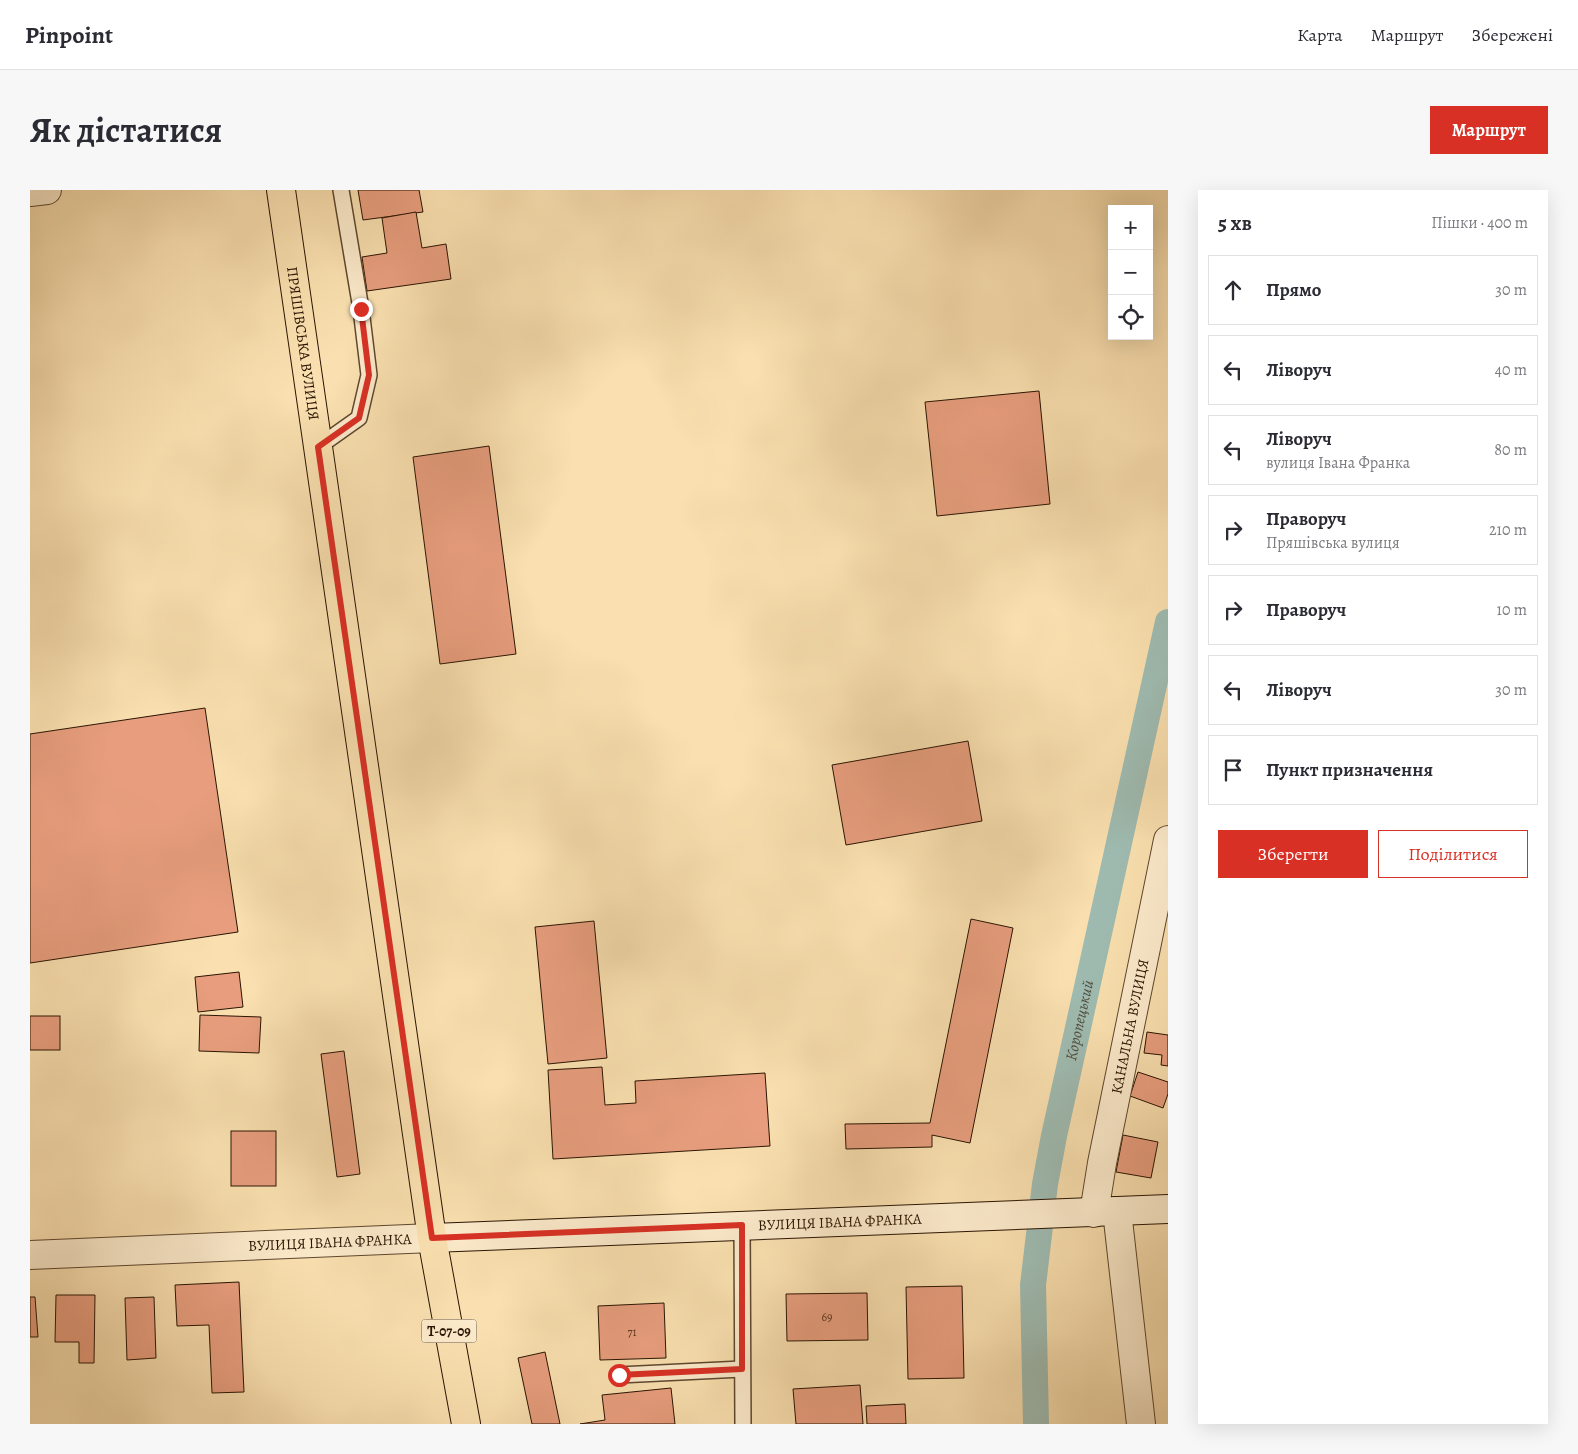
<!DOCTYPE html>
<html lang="uk">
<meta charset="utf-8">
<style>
body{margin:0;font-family:Alegreya,serif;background:#f7f7f7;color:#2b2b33}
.controls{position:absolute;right:15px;top:15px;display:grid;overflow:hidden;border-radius:0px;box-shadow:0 5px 20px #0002}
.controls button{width:45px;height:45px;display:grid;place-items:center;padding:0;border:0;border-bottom:1px solid #e1e1e2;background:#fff;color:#2b2b33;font:25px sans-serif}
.stop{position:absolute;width:15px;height:15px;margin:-11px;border:4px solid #d93025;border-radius:50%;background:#fff}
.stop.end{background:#d93025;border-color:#fff;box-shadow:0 1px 5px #0008}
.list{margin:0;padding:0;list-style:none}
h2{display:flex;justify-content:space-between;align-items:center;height:65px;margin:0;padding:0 20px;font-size:21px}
h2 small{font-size:16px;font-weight:400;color:#7c7c81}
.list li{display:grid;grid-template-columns:32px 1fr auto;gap:15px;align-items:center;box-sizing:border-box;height:70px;margin:0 10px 10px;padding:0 10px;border:1px solid #e1e1e2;border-radius:0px}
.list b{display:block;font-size:19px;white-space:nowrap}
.list p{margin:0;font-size:16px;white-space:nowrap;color:#7c7c81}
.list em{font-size:16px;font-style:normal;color:#7c7c81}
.actions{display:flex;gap:10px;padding:15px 20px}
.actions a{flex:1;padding:11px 0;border:1px solid #d93025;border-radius:0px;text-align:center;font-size:18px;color:#d93025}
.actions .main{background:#d93025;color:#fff}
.icon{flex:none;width:28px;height:28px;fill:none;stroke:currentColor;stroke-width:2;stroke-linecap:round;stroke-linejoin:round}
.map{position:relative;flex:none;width:1138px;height:1234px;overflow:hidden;border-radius:0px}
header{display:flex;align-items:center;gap:30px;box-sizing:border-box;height:70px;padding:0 25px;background:#fff;border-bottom:1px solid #e1e1e2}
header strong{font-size:24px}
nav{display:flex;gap:28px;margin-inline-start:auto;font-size:18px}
.intro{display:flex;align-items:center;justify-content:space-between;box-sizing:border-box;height:120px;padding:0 30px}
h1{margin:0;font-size:35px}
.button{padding:12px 22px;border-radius:0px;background:#d93025;color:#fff;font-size:18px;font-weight:700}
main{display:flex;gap:30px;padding:0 30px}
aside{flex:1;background:#fff;border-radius:0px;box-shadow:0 5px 20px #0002}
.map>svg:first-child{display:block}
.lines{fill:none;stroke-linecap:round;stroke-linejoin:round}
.canal{stroke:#9fbcb2;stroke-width:26}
.building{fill:#e89e7e;stroke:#2a1402}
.service-casing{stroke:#5e472e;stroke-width:18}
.minor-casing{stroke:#5e472e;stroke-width:30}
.tertiary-casing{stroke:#5e472e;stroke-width:30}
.secondary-casing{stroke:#2a1402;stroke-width:30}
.primary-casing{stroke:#2a1402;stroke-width:30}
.service{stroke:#fcebcc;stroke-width:15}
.minor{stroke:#fcebcc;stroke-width:28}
.tertiary{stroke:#fcebcc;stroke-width:28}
.secondary{stroke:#fcebcc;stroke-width:28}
.primary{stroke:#fae0b0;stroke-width:28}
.route{stroke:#d93025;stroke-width:6}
.labels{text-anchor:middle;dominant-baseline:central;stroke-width:4;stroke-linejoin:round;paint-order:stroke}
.number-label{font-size:12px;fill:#5a3621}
.shield{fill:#fcebcc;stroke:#69543f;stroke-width:1}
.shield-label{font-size:14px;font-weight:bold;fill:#2a1402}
.street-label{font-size:15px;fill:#2a1402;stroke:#fcebcc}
.water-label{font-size:16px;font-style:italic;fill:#534f40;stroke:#fcebcc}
</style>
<header>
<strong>Pinpoint</strong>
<nav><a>Карта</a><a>Маршрут</a><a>Збережені</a></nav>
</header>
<div class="intro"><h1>Як дістатися</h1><a class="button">Маршрут</a></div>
<main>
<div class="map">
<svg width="1138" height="1234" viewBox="0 0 1138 1234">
<rect width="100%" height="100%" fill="#fae0b0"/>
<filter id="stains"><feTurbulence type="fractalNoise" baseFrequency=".004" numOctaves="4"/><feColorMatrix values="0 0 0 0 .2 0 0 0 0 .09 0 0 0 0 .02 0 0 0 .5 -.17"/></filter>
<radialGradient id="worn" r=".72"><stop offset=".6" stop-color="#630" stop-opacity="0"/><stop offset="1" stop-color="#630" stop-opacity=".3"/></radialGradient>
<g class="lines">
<path class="canal" id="s1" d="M 1006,1234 L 1003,1095 L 1015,994 L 1024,946 L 1138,432"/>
</g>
<g class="building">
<path d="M 328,0 L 389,0 L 393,22 L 333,30 Z"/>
<path d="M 386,22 L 392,58 L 416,54 L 421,89 L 337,101 L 332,67 L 357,63 L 352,28 Z"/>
<path d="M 1009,201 L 1020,314 L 907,326 L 895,212 Z"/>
<path d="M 459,256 L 486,464 L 410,474 L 383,267 Z"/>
<path d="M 175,518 L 208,742 L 0,773 L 0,544 Z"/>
<path d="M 938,551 L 952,631 L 816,655 L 802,575 Z"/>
<path d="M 941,729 L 983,738 L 940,953 L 902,945 L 902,957 L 816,959 L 815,934 L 900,933 Z"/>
<path d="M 564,731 L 577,868 L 518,874 L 505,737 Z"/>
<path d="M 209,782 L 213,817 L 168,822 L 165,787 Z"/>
<path d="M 170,825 L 231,827 L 229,863 L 169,861 Z"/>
<rect x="0" y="826" width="30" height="34"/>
<path d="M 1117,842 L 1138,845 L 1138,876 L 1131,875 L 1132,865 L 1114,863 Z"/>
<path d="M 314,861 L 330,984 L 307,987 L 291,864 Z"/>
<path d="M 572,877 L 575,915 L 606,913 L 605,891 L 735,883 L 740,956 L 523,969 L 518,880 Z"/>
<path d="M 1108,882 L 1138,892 L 1138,904 L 1133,918 L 1100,906 Z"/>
<rect x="201" y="941" width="45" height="55"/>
<path d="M 1093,945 L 1128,952 L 1121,988 L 1086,982 Z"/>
<path d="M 209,1092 L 214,1202 L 182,1203 L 179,1135 L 147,1136 L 145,1095 Z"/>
<path d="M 932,1096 L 934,1188 L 878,1189 L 876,1097 Z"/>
<path d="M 837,1103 L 838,1150 L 757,1151 L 756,1104 Z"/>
<path d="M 26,1105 L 65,1105 L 64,1173 L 49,1173 L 49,1152 L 25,1152 Z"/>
<path d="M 0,1107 L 5,1107 L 8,1147 L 0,1147 Z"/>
<path d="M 124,1107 L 126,1168 L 97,1170 L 95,1108 Z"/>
<path d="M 634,1113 L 636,1168 L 570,1170 L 568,1116 Z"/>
<path d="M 515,1162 L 530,1234 L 502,1234 L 488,1168 Z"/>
<path d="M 830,1195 L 833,1234 L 766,1234 L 763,1199 Z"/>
<path d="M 641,1198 L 645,1234 L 550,1234 L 575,1230 L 572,1205 Z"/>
<path d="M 875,1214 L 876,1234 L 837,1234 L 836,1216 Z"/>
</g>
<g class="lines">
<g class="service-casing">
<g id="service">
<path d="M 288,257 L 329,228 L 339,185 L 331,119 L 311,0"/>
<path d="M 712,1035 L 713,1234"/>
<path d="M 589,1185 L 712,1179"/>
</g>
</g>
<g class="minor-casing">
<g id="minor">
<path d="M 0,2 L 17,0"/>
<path d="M 1087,1021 L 1111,1234"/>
<path id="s2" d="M 1064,1023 L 1072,973 L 1138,650"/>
</g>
</g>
<g class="tertiary-casing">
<g id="tertiary">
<path id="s3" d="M 0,1065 L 402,1048"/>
</g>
</g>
<g class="secondary-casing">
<g id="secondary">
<path id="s4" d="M 402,1048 L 1138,1019"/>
</g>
</g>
<g class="primary-casing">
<g id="primary">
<path id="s5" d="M 251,0 L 402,1048 L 436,1234"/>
</g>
</g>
<use href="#service" class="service"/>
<use href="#minor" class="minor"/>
<use href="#tertiary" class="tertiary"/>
<use href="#secondary" class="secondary"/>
<use href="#primary" class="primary"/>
</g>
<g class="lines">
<path class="route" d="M 331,119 L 339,185 L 329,228 L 288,257 L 402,1048 L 712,1035 L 712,1179 L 589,1185"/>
</g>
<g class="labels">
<g class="number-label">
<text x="797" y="1127">69</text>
<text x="602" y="1142">71</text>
</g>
<rect class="shield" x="391.5" y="1129.5" width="55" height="23" rx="4"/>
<g class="shield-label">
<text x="419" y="1141">Т-07-09</text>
</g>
<g class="street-label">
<text stroke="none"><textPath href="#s5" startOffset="155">ПРЯШІВСЬКА ВУЛИЦЯ</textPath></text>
<text stroke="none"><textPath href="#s2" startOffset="190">КАНАЛЬНА ВУЛИЦЯ</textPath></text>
<text stroke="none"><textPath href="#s4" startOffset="408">ВУЛИЦЯ ІВАНА ФРАНКА</textPath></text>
<text stroke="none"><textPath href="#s3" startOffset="300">ВУЛИЦЯ ІВАНА ФРАНКА</textPath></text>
</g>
<g class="water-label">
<text stroke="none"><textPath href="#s1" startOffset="408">Коропецький</textPath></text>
</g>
</g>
<rect width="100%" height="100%" filter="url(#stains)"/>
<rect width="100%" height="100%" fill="url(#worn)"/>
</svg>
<div class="controls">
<button>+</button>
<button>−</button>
<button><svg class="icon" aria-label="locate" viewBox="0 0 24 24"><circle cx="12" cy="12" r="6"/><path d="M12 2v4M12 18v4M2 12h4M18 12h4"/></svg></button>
</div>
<div class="stop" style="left:589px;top:1185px"></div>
<div class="stop end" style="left:331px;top:119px"></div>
</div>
<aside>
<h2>5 хв<small>Пішки · 400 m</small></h2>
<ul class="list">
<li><svg class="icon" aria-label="ahead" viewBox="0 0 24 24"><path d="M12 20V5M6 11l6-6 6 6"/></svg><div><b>Прямо</b></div><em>30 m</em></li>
<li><svg class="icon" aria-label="left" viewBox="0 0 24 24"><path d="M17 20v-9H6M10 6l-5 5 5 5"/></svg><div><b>Ліворуч</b></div><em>40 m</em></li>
<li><svg class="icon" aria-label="left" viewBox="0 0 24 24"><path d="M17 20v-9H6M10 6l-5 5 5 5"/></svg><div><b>Ліворуч</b><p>вулиця Івана Франка</p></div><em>80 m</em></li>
<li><svg class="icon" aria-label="right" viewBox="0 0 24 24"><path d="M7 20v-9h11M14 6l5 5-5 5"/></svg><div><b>Праворуч</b><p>Пряшівська вулиця</p></div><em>210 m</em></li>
<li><svg class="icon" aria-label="right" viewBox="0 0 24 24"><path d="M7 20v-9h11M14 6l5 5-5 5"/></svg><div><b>Праворуч</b></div><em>10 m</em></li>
<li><svg class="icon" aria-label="left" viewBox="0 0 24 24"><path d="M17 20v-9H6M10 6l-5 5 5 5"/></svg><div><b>Ліворуч</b></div><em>30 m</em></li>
<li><svg class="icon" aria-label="arrive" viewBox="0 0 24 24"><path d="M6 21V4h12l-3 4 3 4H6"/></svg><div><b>Пункт призначення</b></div></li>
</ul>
<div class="actions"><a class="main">Зберегти</a><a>Поділитися</a></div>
</aside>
</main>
